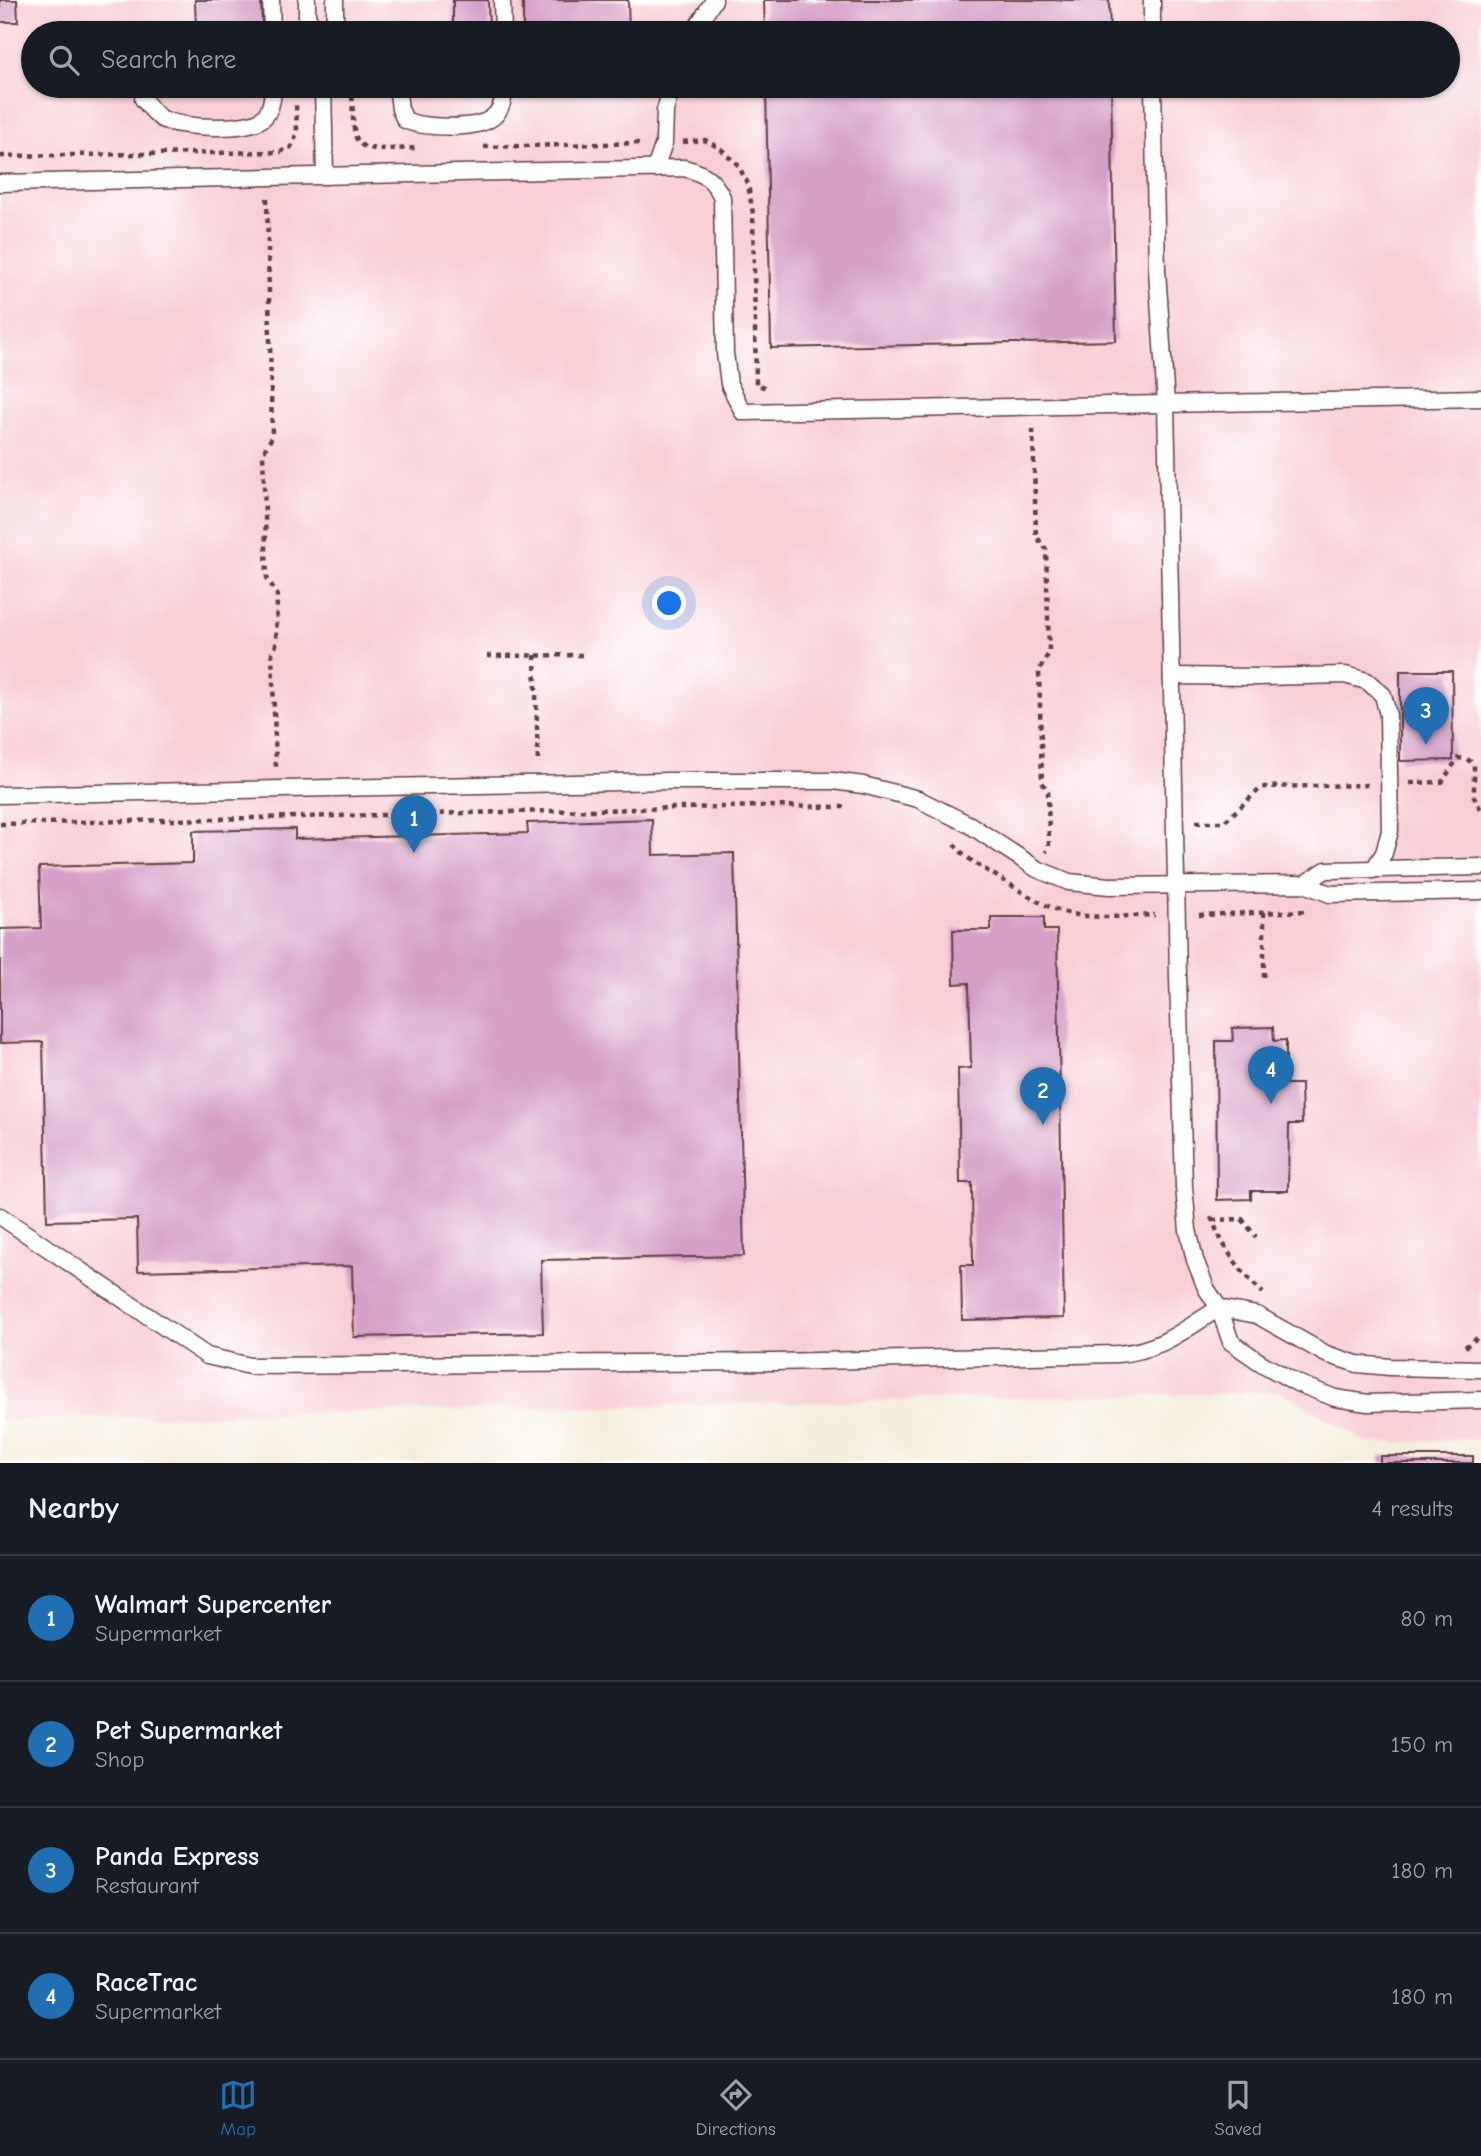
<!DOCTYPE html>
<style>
body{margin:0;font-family:"Comic Neue",sans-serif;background:#242831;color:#f1f3f6}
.you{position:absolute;left:670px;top:604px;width:24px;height:24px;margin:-18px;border:5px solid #fff;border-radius:50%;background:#1a73e8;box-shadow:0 0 0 10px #1a73e833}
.badge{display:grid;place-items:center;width:46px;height:46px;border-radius:50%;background:#1f6fb2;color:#fff;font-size:23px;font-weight:700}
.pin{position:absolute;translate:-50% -58px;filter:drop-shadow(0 2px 4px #0008)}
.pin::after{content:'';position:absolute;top:37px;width:24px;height:21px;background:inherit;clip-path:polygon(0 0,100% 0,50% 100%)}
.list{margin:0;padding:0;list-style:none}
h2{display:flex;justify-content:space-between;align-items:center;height:91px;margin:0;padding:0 28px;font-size:30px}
h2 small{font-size:23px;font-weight:400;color:#9ea1a6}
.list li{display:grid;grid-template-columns:46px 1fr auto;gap:21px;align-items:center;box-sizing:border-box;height:126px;padding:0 28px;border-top:2px solid #363941}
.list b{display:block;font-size:26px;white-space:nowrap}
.list p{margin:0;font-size:23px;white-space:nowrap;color:#9ea1a6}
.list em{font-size:23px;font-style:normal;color:#9ea1a6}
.icon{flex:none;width:38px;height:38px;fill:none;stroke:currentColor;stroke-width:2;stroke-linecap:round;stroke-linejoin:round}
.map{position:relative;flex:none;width:1481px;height:1463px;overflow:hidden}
.search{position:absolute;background:#171b24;box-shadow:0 2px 5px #0004;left:21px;right:21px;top:21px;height:77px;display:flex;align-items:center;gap:18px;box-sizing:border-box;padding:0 24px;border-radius:38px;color:#9ea1a6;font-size:26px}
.sheet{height:595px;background:#171b24}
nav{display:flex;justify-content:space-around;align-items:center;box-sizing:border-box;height:98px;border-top:2px solid #363941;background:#171b24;font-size:19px;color:#9ea1a6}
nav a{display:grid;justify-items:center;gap:4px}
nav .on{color:#1f6fb2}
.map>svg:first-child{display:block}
.built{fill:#f7cfd5;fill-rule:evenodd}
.building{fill:#d59fc6}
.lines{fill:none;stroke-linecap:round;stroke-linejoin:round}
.lane-casing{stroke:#643e46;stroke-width:19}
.path{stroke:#643e46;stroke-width:4.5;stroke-dasharray:5 5;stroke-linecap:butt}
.lane{stroke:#fff;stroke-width:16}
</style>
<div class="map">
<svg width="1481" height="1463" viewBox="0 0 1481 1463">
<rect width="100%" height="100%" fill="#fff"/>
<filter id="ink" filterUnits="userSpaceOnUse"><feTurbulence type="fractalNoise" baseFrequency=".0143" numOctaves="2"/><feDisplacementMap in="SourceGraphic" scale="14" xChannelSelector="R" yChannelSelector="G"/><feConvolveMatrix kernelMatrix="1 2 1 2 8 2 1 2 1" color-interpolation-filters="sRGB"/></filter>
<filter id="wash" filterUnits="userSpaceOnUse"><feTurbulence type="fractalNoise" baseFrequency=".00686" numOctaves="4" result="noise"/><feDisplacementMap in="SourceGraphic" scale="28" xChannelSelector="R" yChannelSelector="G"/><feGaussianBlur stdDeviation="1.57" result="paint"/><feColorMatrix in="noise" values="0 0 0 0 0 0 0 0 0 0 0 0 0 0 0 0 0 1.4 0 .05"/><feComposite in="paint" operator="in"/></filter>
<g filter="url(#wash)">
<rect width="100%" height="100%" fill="#f5eedc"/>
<path class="built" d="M 0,0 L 1481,0 L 1481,1439 L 1368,1443 L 1282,1392 L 0,1420 ZM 33,33 L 1448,33 L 1448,86 L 33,86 Z"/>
<g id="blocks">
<g class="building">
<path d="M 0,0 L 17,0 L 18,22 L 0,22 Z"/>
<path d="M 195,0 L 261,0 L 262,26 L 196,28 Z"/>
<path d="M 453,0 L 488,0 L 489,33 L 453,33 Z"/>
<path d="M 523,0 L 628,0 L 629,33 L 523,33 Z"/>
<path d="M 764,0 L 1109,0 L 1110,33 L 765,33 Z"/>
<path d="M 766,86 L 1111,86 L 1116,341 L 771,348 Z"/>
<path d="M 1400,671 L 1452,671 L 1453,760 L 1400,761 Z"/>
<path d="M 652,819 L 653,855 L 734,853 L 744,1256 L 541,1260 L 543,1333 L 354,1337 L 352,1266 L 138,1271 L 137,1219 L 47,1221 L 43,1042 L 0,1043 L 0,929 L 41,928 L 39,867 L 193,863 L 193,831 L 295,829 L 295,839 L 528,833 L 527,823 Z"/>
<path d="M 991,917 L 1044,917 L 1044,930 L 1057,930 L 1064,1318 L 962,1320 L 961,1265 L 973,1265 L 972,1183 L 960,1183 L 958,1069 L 971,1068 L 969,983 L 954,984 L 953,930 L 991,930 Z"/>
<path d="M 1273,1027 L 1274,1041 L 1286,1040 L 1286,1084 L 1301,1084 L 1302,1124 L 1289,1124 L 1288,1191 L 1251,1191 L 1251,1199 L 1217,1200 L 1216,1041 L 1233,1041 L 1232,1028 Z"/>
<rect x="1380" y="1456" width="93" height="7"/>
</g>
</g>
</g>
<g filter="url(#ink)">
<use href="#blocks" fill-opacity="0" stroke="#643e46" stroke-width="2"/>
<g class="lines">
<g class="lane-casing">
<g id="lane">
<path d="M 271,0 L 272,33"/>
<path d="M 307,0 L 307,16 L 315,33"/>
<path d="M 502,0 L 503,33"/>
<path d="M 1152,0 L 1152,33"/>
<path d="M 328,33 L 335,16 L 335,0"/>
<path d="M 693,33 L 714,0"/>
<path d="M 323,86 L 325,176"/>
<path d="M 397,86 L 400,109 L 405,120 C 422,128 474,130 490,119 C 502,112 504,99 504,86"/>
<path d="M 1153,86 L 1157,270 L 1166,404 L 1178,976 L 1184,1187 L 1188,1230 L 1195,1260 L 1206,1288 L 1219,1308 L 1231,1342 L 1261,1363 L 1297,1383 L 1335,1398 L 1368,1403 L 1481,1400"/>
<path d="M 143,99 C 149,106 155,115 162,119 C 180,128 251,132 264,117 C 272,109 273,97 273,86"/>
<path d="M 655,169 L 664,143 L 665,111 L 672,86"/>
<path d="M 0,183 L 684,168 C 704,173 713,179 722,197 L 725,353 L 729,384 L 743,412 L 1481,398"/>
<path d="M 1172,676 L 1257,677 L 1345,675 L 1367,681 L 1383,695 L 1388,715 L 1390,831 L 1384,853 L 1373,870"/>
<path d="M 0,795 L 668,781 L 833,781 L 863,785 L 918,799 L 970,825 L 1037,869 L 1069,882 L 1109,886 L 1304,884 L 1330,894 L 1481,891"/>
<path d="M 1304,884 L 1326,870 L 1481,867"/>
<path d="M 0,1216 L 207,1356 L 250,1366 L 775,1362 L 1117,1354 C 1160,1351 1184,1330 1219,1308 L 1257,1315 L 1326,1354 L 1357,1364 L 1390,1367 L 1481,1369"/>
</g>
</g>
<g class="path">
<path d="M 352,86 C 354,156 350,150 419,148"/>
<path d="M 683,142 L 705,140 L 721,149 L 738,165 L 748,184 L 753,214 L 756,384 L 769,389"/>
<path d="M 484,147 L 643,143"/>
<path d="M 0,156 L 280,152 L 291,147 L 297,133 L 296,104"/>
<path d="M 267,198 L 272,437 L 263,453 L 267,578 L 277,594 L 276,645 L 272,653 L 276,768"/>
<path d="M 1033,429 L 1036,536 L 1046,549 L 1049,653 L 1039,670 L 1042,782 L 1048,792 L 1049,848 L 1046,852"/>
<path d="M 535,655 L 538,763"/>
<path d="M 487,656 L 583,655"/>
<path d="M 1410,783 L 1442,782 L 1458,758 L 1467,759 L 1474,764 L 1474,797 L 1481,810"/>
<path d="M 1196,822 L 1224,822 L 1262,787 L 1370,785"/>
<path d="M 0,824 L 764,806 L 844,807"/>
<path d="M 954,844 C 967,860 983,868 1001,879 C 1016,888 1032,899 1048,906 C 1081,922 1120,916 1155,915"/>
<path d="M 1264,912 L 1264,977"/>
<path d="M 1199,915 L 1309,911"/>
<path d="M 1211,1217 C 1223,1248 1239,1270 1263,1293"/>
<path d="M 1212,1220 L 1242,1219 L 1256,1237"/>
<path d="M 1465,1347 L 1481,1335"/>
</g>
<use href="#lane" class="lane"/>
</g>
</g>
</svg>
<div class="you"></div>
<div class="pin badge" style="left:414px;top:853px">1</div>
<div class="pin badge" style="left:1043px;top:1125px">2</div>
<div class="pin badge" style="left:1426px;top:745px">3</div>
<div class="pin badge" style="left:1271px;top:1104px">4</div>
<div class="search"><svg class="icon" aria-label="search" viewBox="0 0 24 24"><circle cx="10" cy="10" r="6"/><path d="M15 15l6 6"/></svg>Search here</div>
</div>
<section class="sheet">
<h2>Nearby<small>4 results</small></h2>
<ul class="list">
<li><span class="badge">1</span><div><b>Walmart Supercenter</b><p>Supermarket</p></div><em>80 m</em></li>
<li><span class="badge">2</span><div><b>Pet Supermarket</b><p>Shop</p></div><em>150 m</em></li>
<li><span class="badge">3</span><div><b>Panda Express</b><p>Restaurant</p></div><em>180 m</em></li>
<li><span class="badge">4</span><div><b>RaceTrac</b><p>Supermarket</p></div><em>180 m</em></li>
</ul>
</section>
<nav>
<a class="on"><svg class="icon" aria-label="map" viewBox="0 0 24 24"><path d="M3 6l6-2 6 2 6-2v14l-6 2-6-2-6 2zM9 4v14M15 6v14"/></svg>Map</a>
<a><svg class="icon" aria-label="directions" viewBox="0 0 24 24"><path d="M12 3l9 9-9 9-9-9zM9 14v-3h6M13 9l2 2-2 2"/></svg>Directions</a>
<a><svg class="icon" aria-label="saved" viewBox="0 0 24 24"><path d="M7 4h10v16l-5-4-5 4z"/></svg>Saved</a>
</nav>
